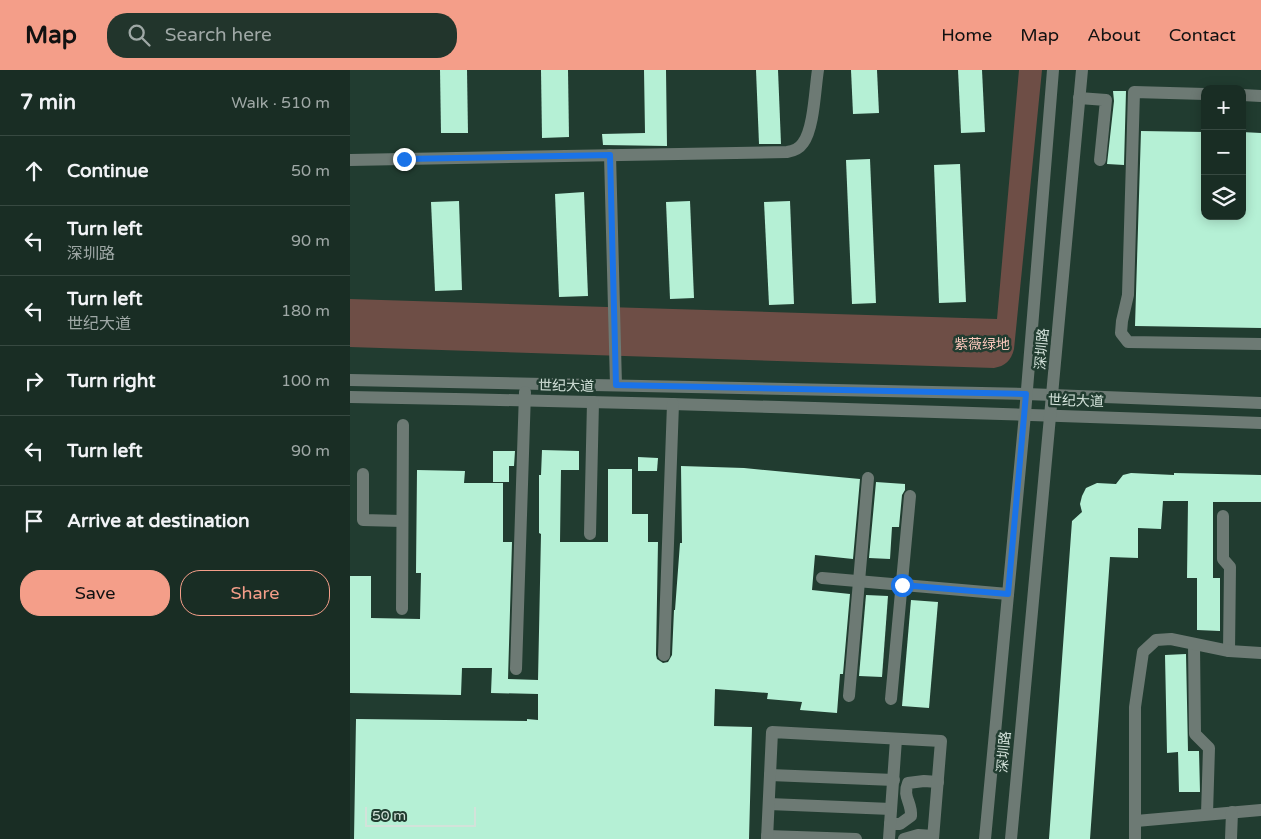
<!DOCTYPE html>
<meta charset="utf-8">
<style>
body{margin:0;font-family:"Varela Round","Noto Sans SC",sans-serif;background:#22352c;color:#f1f3f6}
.controls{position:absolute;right:15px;top:15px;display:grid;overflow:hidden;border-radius:10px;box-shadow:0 2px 12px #0003}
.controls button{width:45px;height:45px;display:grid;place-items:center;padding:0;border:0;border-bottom:1px solid #374941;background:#192d24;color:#f1f3f6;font:25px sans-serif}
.scale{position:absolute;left:15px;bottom:12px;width:111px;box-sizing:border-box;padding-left:5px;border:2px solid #d3e2da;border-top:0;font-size:14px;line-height:18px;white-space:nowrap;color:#d3e2da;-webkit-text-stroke:4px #213c30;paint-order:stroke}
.stop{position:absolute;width:15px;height:15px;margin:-11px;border:4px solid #1a73e8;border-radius:50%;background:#fff}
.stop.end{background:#1a73e8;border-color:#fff;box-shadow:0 1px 5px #0008}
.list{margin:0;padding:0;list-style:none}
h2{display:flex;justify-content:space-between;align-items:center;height:65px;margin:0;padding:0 20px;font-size:21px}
h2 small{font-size:16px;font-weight:400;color:#9fa8a6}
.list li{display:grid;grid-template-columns:32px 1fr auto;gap:15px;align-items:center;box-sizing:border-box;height:70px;padding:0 20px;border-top:1px solid #374941}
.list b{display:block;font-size:19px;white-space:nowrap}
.list p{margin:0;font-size:16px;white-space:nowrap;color:#9fa8a6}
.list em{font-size:16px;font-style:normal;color:#9fa8a6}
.actions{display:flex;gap:10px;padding:15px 20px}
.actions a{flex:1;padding:11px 0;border:1px solid #f49e89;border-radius:20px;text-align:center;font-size:18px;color:#f49e89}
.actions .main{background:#f49e89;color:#111}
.icon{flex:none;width:28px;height:28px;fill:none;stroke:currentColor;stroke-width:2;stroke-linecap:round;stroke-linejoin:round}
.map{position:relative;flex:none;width:911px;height:769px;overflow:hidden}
header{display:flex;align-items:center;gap:30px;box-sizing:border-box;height:70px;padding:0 25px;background:#f49e89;color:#111}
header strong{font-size:24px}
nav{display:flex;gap:28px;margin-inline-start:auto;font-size:18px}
.search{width:350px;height:45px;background:#22352c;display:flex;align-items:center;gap:12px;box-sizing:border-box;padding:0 18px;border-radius:20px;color:#9fa8a6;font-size:19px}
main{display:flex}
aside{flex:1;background:#192d24}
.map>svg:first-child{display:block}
.green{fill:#6e4e46}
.building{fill:#b5f0d5}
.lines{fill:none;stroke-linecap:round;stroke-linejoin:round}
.minor{stroke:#6d7a74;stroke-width:12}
.route{stroke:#1a73e8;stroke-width:6}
.labels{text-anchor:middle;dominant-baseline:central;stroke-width:5;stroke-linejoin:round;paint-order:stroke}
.park-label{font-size:14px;fill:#fbc8bc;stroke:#213c30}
.street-label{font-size:14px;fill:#d3e2da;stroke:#213c30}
</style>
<header>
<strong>Map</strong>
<div class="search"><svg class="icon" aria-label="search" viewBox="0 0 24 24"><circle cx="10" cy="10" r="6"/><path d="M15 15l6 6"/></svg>Search here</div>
<nav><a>Home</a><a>Map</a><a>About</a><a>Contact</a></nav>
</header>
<main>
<aside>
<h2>7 min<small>Walk · 510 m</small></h2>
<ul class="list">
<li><svg class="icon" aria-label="ahead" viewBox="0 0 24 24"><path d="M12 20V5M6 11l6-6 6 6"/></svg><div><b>Continue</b></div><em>50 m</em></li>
<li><svg class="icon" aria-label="left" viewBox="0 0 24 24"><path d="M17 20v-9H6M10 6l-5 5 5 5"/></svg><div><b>Turn left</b><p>深圳路</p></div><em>90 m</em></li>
<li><svg class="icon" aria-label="left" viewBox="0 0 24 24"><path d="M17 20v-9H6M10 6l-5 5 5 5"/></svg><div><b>Turn left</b><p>世纪大道</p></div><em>180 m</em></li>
<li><svg class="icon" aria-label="right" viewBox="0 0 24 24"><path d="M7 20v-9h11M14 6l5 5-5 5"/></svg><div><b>Turn right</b></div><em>100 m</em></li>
<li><svg class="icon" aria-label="left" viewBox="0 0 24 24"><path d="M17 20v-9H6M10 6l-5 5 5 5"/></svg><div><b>Turn left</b></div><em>90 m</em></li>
<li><svg class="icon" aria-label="arrive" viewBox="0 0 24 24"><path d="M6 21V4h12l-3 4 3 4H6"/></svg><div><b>Arrive at destination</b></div></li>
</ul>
<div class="actions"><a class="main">Save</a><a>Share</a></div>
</aside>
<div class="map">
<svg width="911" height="769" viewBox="0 0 911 769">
<rect width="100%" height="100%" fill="#213c30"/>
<path class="green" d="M 669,0 L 692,0 L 664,279 C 661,291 655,296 644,298 L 0,277 L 0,229 L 647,249 Z"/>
<g class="building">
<path d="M 90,0 L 117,0 L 118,63 L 91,63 Z"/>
<path d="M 191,0 L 218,0 L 219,67 L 192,68 Z"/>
<path d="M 294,0 L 316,0 L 317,76 L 253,75 L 252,64 L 295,63 Z"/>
<path d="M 406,0 L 428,0 L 431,74 L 409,74 Z"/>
<path d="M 501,0 L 527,0 L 529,43 L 503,44 Z"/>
<path d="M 608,0 L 632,0 L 635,62 L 611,63 Z"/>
<path d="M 763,21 L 776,21 L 774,95 L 757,94 L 764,31 Z"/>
<path d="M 791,61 L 855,62 L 855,146 L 892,146 L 892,62 L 911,63 L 911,258 L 785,256 Z"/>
<path d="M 520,89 L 526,233 L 502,234 L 496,90 Z"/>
<path d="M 610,94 L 616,232 L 589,233 L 584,95 Z"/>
<path d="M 234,122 L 238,226 L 209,227 L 205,124 Z"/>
<path d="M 109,131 L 112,220 L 85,221 L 81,132 Z"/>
<path d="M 340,131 L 344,228 L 320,229 L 316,132 Z"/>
<path d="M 440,131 L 444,234 L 419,235 L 414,132 Z"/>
<path d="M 192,380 L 229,381 L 229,400 L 211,400 L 210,472 L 258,472 L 258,399 L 282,399 L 282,444 L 298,444 L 298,472 L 308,472 L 306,585 L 307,589 L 313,593 L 318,592 L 322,585 L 324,540 L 325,540 L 330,473 L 332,473 L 331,396 L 394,398 L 510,409 L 503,489 L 465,485 L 462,520 L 500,524 L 493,604 L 490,604 L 487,643 L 450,640 L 452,632 L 417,629 L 418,623 L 365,619 L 364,656 L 402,657 L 399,769 L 4,769 L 6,649 L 177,651 L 177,649 L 188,650 L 188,624 L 141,623 L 142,598 L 112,598 L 111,625 L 0,623 L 0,506 L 21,506 L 21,548 L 70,549 L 71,503 L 66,503 L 67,400 L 115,401 L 114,413 L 153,413 L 153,472 L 162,472 L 158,609 L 188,610 L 191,464 L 189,463 L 189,405 L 191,405 Z"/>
<path d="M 143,381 L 165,381 L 164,396 L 159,396 L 159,412 L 143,412 Z"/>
<path d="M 288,387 L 308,388 L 307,401 L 288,401 Z"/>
<path d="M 781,403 L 824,405 L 824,403 L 911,405 L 911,432 L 863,432 L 863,508 L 870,508 L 870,561 L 847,560 L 847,508 L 837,508 L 838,431 L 813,431 L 811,459 L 788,458 L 788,488 L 760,487 L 740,769 L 699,769 L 722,451 L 732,442 L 730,434 L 732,426 L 736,418 L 747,413 L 766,414 L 773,405 Z"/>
<path d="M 526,412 L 555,414 L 555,420 L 552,425 L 549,457 L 542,457 L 540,489 L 519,488 Z"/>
<path d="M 516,525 L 538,526 L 532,607 L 509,606 Z"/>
<path d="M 561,530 L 588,532 L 579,638 L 552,636 Z"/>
<path d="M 836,584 L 838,681 L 849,681 L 850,722 L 829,722 L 828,682 L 817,683 L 815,585 Z"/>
</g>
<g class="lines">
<g class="minor">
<path d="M 855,24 L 784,22 L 778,225 L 772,251 L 771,263 L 778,272 L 911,274"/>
<path d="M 892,25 L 911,26"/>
<path d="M 729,28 L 756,30 L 750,90"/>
<path d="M 260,85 L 266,315"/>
<path d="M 0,90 L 437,82 C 444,81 449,79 453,73 C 464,59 465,18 468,0"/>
<path d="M 0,310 L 676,324 L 911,333"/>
<path d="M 0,327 C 304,332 607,342 911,353"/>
<path d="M 13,404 L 13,450 L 52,451"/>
<path d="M 873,446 L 873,489 L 880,497 L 879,581"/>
<path d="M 240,464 L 243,332"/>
<path d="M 472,508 L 658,524"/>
<path d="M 52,539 L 53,355"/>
<path d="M 844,575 L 845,664 L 859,678 L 857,744"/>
<path d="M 314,585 L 323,334"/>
<path d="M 166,599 L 175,322"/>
<path d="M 499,626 L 518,408"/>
<path d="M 541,629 L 560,426"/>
<path d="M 420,705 L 544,710"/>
<path d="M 419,734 L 541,739"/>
<path d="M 786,751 L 911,740"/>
<path d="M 540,754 L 550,754 L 561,746 C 562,732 552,727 558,713 L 574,711 L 588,712"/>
<path d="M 417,766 L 506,769"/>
<path d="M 417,769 L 422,662 L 591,671 L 583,769"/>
<path d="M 539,769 L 546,669"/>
<path d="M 554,769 L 568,765 L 583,766"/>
<path d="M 635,769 L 675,344 L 703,0"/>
<path d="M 661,769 L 732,0"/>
<path d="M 785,769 L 785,637 L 793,582 L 806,570 L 821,569 L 879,581 L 911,583"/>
<path d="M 881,769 L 882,742"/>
</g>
</g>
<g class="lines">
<path class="route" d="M 54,89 L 260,85 L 266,315 L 676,324 L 658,524 L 552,515"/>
</g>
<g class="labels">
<g class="park-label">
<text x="632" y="274">紫薇绿地</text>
</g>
<g class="street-label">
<text transform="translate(692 279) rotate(-85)">深圳路</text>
<text transform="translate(216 316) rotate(1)">世纪大道</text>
<text transform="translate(726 331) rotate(2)">世纪大道</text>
<text transform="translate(654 682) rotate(-85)">深圳路</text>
</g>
</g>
</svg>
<div class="controls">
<button>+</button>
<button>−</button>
<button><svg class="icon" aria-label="layers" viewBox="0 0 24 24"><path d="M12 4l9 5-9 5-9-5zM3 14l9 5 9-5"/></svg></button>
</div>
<div class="scale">50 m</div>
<div class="stop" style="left:552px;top:515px"></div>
<div class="stop end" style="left:54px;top:89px"></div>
</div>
</main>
